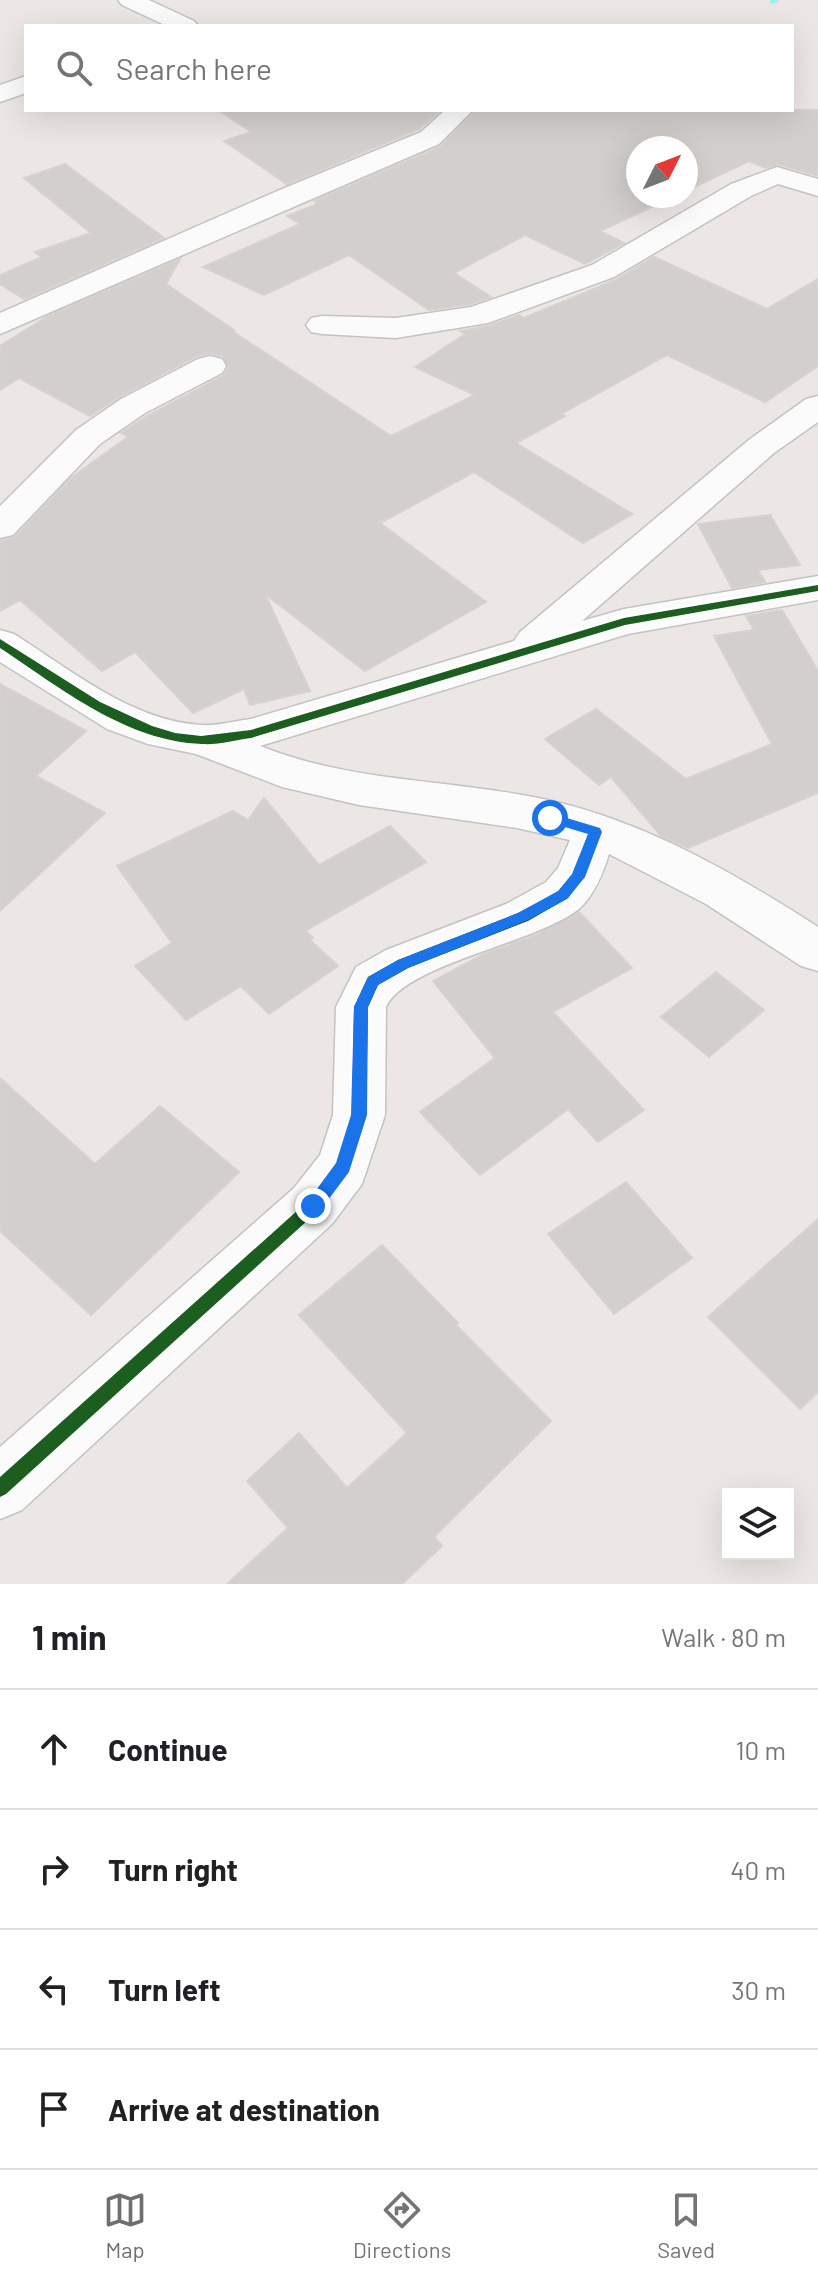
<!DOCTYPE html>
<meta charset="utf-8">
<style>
body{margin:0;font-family:Barlow,sans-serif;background:#f6f6f6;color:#202124}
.controls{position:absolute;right:24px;bottom:24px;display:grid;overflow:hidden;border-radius:0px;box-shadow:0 8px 32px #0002}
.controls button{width:72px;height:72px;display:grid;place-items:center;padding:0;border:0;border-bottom:2px solid #e0e0e0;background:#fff;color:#202124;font:40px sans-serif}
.compass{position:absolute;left:626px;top:136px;width:72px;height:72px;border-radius:50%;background:#fff;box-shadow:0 8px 32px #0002;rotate:48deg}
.stop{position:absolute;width:24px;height:24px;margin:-18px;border:6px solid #1a73e8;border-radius:50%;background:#fff}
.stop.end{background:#1a73e8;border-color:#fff;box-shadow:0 2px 8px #0008}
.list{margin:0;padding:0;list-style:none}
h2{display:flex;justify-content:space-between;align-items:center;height:104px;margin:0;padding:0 32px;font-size:34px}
h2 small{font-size:26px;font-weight:400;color:#757577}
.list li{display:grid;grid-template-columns:52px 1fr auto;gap:24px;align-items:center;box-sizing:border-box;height:120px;padding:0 32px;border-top:2px solid #e0e0e0}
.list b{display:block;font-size:30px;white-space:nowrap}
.list em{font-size:26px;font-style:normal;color:#757577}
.icon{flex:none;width:44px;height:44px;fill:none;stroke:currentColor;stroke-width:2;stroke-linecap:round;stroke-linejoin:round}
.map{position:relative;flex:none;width:818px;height:1584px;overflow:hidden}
.search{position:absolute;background:#fff;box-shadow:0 8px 32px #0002;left:24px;right:24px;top:24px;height:88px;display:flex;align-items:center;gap:20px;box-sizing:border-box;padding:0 28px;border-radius:0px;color:#757577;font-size:30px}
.sheet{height:584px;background:#fff}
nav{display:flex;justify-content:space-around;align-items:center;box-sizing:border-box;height:112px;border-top:2px solid #e0e0e0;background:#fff;font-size:22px;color:#757577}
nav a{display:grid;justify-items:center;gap:4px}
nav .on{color:#706e6e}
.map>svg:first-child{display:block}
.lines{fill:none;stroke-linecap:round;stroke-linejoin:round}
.stream{fill:#92f3f1;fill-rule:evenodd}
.building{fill:#d3cfcd;stroke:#d7d2d0;stroke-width:2}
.minor-casing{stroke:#c4c3c3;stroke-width:3}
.minor{fill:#fcfbfb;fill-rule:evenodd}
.cycleway-casing{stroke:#fff;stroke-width:5}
.cycleway{fill:#1b5e20;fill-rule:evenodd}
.route{fill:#1a73e8}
</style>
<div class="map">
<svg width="818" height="1584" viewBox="0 0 818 1584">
<rect width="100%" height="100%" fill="#ece6e4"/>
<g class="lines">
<path class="stream" d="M 770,0 L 778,0 L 778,2 L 771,4 Z"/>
</g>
<g class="building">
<path d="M 218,110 L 441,110 L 419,129 L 287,184 L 224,141 L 252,132 Z"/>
<path d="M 476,110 L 818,110 L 818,176 L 778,164 L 766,168 L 749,161 L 686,191 L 686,148 L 638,148 L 638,196 L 675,196 L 600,231 L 624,243 L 585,264 L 525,235 L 454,273 L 491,297 L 470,304 L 429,310 L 349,255 L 264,295 L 203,267 L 300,224 L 287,216 L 318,204 L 314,201 L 440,147 Z"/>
<path d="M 65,164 L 164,238 L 24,299 L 0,284 L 0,275 L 42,257 L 35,252 L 91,233 L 24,178 Z"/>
<path d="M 654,257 L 767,309 L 818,279 L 818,366 L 765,402 L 667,355 L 561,414 L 565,416 L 516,443 L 632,514 L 583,543 L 474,472 L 380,523 L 486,602 L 365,671 L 265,594 L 310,691 L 250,705 L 244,689 L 193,713 L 135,652 L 102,671 L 20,600 L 0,611 L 0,541 L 15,537 L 72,477 L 128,437 L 121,433 L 147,416 L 223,376 L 229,367 L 223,356 L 211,353 L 197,356 L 119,397 L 90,416 L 19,378 L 0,390 L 0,346 L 50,315 L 180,259 L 166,284 L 234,330 L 232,331 L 391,436 L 475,395 L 415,367 L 465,334 L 460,331 L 489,326 L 519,315 L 524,318 L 615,280 Z"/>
<path d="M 770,515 L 800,565 L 758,570 L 765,582 L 732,588 L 698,524 Z"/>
<path d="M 782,610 L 818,671 L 818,793 L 688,848 L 661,836 L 611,777 L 599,785 L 545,739 L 596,709 L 686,779 L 772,744 L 714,636 L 754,630 L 746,616 Z"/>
<path d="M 0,684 L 86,731 L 36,776 L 105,813 L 0,911 Z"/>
<path d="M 264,798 L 319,865 L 390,826 L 426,862 L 305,931 L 313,938 L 310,940 L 338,966 L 269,1014 L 241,986 L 186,1020 L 135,966 L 172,943 L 117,866 L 233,811 L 248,820 Z"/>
<path d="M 579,912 L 632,968 L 553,1012 L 644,1110 L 598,1142 L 568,1109 L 480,1175 L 420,1112 L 495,1058 L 433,981 L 484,954 L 536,935 Z"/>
<path d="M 716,972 L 764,1010 L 709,1057 L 661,1017 Z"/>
<path d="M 0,1078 L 95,1164 L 160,1106 L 239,1172 L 91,1315 L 0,1231 Z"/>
<path d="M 626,1182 L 692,1258 L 614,1314 L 548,1234 Z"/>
<path d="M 818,1219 L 818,1392 L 800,1409 L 708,1317 Z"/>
<path d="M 382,1245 L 458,1323 L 456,1325 L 551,1421 L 434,1537 L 442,1546 L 402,1584 L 227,1584 L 288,1528 L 247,1481 L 299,1433 L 347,1488 L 407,1433 L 299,1315 Z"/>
</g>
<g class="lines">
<g class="minor-casing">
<g id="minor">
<path d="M 118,0 L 149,0 L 194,21 L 198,26 L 167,26 L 122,5 Z"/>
<path d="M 26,76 L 26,93 L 0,102 L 0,85 Z"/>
<path d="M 445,110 L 473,110 L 439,144 L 0,334 L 0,313 L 275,192 L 421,132 Z"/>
<path d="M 777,167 L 818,179 L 818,196 L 778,184 L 751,196 L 614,277 L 488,323 L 396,338 L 322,334 L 311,332 L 306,325 L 311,318 L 322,316 L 396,318 L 471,307 L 592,265 L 731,184 Z"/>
<path d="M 210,356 L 222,359 L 226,366 L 222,373 L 145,413 L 100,444 L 13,535 L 0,538 L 0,506 L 76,430 L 121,399 L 198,359 Z"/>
<path d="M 818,396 L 818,422 L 774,453 L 582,621 L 624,609 L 818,576 L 818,600 L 628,634 L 260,746 C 352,783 452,779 548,800 C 646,822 734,873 818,927 L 818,971 L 801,966 L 706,904 L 609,854 C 603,873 595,894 580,908 C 538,943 405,964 386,1007 L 385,1115 L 362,1184 L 332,1224 L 22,1510 L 0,1519 L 0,1447 L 294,1188 L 320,1155 L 333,1115 L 336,1007 L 356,967 L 386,950 L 506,904 L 546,882 L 558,868 L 570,840 L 517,828 L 359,805 L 282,787 L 196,754 L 148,744 L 107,729 L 0,662 L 0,630 L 14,634 C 71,670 132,721 201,725 C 218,726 234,721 251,719 L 514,641 L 520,632 L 750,439 L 806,399 Z"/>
</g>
</g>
<use href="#minor" class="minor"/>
<g class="cycleway-casing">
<g id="cycleway">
<path d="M 818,585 L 818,591 L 625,625 L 251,738 C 235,740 219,745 202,744 C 126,741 62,689 0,648 L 0,639 L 100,702 L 152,726 L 175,733 L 201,736 L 251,730 L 624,618 Z"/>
<path d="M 595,827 L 599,829 L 601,832 L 584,877 L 568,898 L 528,921 L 408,968 L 378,985 L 368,1007 L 366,1115 L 348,1172 L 318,1211 L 6,1494 L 0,1497 L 0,1477 L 308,1201 L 337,1164 L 352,1115 L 354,1007 L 368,977 L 398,960 L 518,913 L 558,892 L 573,875 L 589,832 L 591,829 Z"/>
</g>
</g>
<use href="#cycleway" class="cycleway"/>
</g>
<path class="route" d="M 550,813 L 600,828 L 602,832 L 585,877 L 567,899 L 528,920 L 408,968 L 378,985 L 368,1007 L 367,1115 L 349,1172 L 319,1212 L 308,1212 L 308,1201 L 336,1163 L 351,1115 L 354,1007 L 368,977 L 398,960 L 518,913 L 558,891 L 572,874 L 588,834 L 545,821 L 545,814 Z"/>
</svg>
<div class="controls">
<button><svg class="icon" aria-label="layers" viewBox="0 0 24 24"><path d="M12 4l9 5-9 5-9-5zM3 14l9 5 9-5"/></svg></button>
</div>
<svg class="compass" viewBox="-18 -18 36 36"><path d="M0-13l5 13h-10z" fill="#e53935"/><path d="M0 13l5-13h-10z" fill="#757577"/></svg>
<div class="stop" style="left:550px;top:818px"></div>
<div class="stop end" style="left:313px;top:1206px"></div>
<div class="search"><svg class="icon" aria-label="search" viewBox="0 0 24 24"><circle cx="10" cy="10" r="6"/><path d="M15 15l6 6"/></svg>Search here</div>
</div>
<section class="sheet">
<h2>1 min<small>Walk · 80 m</small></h2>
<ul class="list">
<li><svg class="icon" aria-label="ahead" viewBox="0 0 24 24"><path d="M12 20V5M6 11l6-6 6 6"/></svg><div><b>Continue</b></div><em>10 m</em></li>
<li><svg class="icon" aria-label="right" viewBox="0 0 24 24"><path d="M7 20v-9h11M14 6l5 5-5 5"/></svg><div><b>Turn right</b></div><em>40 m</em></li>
<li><svg class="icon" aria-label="left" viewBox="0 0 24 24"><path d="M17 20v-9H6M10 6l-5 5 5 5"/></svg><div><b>Turn left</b></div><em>30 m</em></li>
<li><svg class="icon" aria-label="arrive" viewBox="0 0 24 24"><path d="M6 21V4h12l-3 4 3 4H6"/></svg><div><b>Arrive at destination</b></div></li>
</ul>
</section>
<nav>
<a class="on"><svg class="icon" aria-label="map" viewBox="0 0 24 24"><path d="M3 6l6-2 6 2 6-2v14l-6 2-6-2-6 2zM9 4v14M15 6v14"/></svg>Map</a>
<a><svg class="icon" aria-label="directions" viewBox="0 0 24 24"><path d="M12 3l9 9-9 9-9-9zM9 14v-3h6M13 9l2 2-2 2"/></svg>Directions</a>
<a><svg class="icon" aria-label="saved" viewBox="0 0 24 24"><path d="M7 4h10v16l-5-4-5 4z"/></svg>Saved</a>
</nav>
